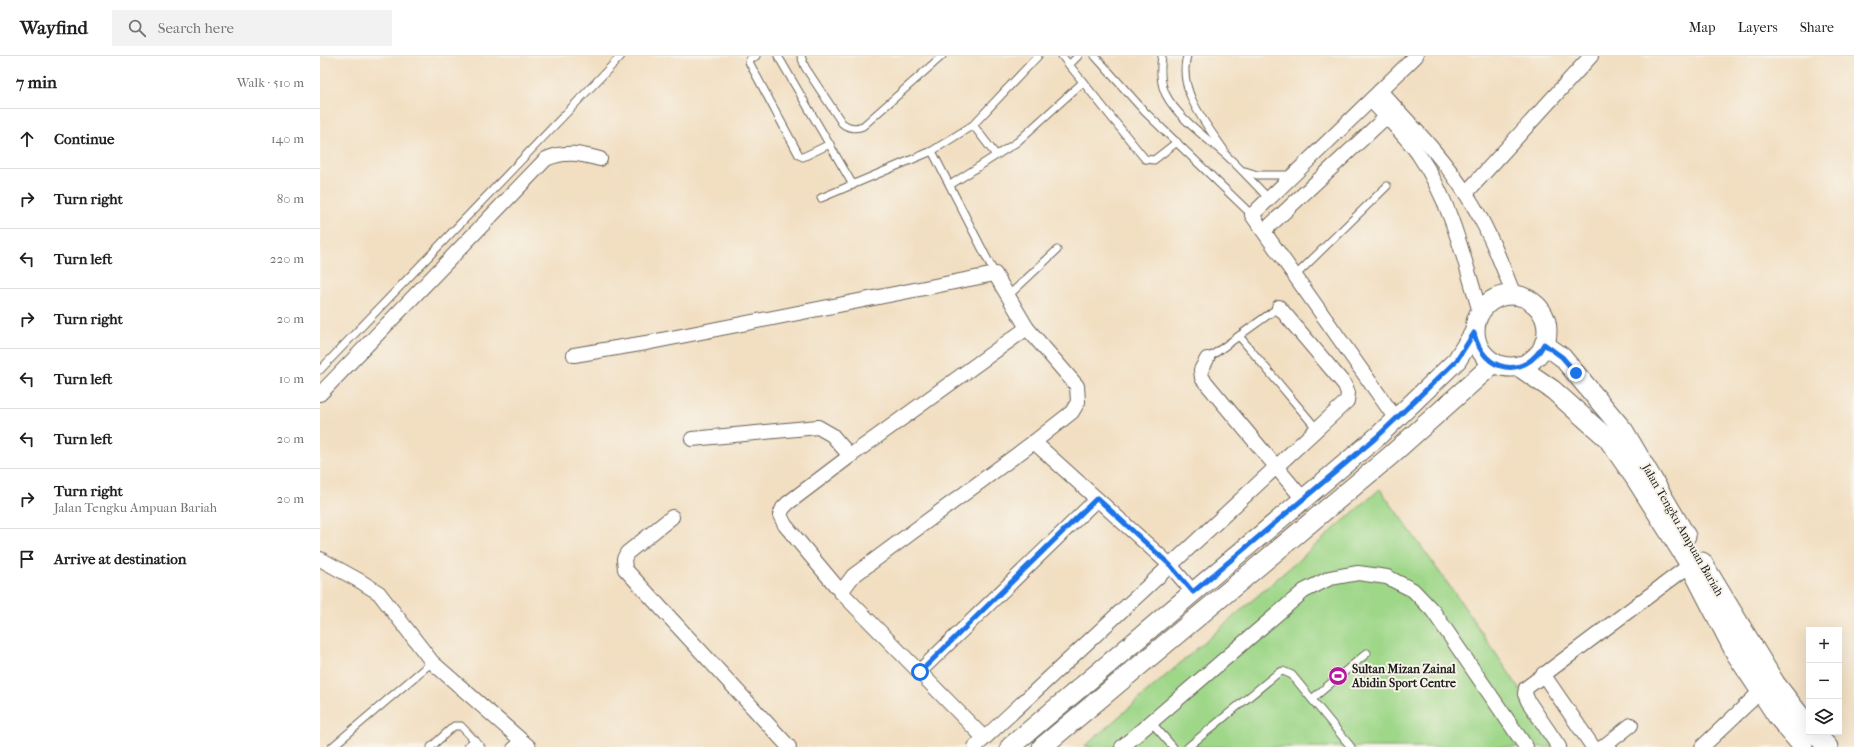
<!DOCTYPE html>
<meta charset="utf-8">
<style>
body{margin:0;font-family:"IM FELL French Canon",serif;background:#f2f2f2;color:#202124}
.controls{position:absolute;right:12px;bottom:12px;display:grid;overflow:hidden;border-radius:0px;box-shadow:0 4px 16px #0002}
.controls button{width:36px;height:36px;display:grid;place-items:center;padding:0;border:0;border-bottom:1px solid #e0e0e0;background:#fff;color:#202124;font:20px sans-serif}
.stop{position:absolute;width:12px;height:12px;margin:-9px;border:3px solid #1a73e8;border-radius:50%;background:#fff}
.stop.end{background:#1a73e8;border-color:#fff;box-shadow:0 1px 4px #0008}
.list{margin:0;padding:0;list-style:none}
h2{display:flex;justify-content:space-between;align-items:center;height:52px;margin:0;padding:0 16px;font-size:17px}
h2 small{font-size:13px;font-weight:400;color:#757577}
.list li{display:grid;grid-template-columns:26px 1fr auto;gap:12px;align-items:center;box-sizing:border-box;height:60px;padding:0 16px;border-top:1px solid #e0e0e0}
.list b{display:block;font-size:15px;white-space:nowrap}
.list p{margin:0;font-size:13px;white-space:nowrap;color:#757577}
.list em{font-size:13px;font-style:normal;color:#757577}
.icon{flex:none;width:22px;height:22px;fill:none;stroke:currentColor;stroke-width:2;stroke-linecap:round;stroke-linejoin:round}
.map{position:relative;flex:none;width:1534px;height:691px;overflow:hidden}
header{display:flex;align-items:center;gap:24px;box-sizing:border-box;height:56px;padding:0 20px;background:#fff;border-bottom:1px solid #e0e0e0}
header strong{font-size:19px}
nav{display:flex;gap:22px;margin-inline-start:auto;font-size:14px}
.search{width:280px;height:36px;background:#f2f2f2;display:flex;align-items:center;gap:10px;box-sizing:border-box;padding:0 14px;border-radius:0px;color:#757577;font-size:15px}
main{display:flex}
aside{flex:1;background:#fff}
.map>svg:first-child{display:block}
.pitch{fill:#9fd789;stroke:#5e7a52}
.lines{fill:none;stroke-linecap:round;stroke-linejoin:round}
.lane-casing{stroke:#676056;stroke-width:9}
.street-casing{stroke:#676056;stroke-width:16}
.secondary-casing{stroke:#676056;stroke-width:21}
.lane{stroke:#fff;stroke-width:7}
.street{stroke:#fff;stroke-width:14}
.secondary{stroke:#fff;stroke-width:19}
.route{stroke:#1a73e8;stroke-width:5}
.labels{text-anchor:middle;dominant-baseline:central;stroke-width:4;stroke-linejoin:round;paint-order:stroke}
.street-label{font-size:12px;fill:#1c1c1c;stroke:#f7f3e8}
.poi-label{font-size:12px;font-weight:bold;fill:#1c1c1c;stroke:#f7f3e8;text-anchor:start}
</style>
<header>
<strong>Wayfind</strong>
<div class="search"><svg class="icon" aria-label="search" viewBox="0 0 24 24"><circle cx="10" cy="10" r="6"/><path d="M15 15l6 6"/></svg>Search here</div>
<nav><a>Map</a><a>Layers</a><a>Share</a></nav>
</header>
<main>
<aside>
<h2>7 min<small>Walk · 510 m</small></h2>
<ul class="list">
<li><svg class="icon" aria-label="ahead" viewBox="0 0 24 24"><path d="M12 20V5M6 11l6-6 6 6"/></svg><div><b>Continue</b></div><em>140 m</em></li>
<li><svg class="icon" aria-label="right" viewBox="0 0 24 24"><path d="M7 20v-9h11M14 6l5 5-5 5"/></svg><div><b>Turn right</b></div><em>80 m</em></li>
<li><svg class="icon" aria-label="left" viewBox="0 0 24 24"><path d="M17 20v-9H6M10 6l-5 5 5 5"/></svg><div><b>Turn left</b></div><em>220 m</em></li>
<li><svg class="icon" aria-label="right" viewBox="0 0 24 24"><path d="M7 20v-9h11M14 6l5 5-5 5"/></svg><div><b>Turn right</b></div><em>20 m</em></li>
<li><svg class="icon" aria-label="left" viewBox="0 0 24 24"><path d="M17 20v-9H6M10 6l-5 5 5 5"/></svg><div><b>Turn left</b></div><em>10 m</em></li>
<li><svg class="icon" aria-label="left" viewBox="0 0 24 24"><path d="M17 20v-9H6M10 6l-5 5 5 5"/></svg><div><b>Turn left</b></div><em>20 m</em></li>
<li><svg class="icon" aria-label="right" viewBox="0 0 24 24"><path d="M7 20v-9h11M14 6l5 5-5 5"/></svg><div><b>Turn right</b><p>Jalan Tengku Ampuan Bariah</p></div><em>20 m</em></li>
<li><svg class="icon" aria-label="arrive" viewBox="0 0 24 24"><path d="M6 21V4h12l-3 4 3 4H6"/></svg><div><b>Arrive at destination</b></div></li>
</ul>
</aside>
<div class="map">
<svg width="1534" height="691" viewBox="0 0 1534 691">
<rect width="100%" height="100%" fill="#f7f3e8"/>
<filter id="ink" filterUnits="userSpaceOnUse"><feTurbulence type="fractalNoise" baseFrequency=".025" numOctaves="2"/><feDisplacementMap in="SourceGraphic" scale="8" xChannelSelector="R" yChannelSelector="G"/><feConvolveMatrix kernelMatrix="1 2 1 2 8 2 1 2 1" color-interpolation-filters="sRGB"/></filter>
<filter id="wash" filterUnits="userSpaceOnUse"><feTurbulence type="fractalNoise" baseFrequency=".012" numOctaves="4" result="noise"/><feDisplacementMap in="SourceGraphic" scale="16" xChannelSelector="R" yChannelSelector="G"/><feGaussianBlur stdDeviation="0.9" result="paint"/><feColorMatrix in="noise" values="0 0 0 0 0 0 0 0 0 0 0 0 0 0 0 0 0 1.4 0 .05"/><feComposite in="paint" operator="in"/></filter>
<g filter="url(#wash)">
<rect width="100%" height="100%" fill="#f2dfc2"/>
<path class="pitch" d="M 1060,433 L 1143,549 L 1239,691 L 764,691 Z"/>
</g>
<g filter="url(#ink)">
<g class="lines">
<g class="lane-casing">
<g id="lane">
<path d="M 436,0 L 430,3 L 429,6 L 479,99 L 483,101 L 510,88"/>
<path d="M 458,0 L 533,129"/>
<path d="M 481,0 L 485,11 L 522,67 C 528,72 536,73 543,70 L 622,0"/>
<path d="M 742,0 L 825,103 L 834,104 L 857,86"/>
<path d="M 775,0 L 825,56 L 932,159"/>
<path d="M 842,0 C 840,13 840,27 846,39 C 858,62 887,82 906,99 C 921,113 935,128 949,143"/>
<path d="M 867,0 C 857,34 886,68 904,94"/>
<path d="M 749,9 L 758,0"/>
<path d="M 653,69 L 676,99"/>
<path d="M 612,95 L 675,218"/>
<path d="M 925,115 L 937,119 L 972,119"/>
<path d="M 630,129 L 697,86 L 763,26"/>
<path d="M 501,142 L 612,95 L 653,69 L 718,0"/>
<path d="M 975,220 L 1067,130"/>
<path d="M 688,240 L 737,194"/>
<path d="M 919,280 L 997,373"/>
<path d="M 887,303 L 959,251"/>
<path d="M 0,314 L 301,0"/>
<path d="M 992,643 L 1047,597"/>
<path d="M 831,666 L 853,691"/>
<path d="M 12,691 L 112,606"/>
<path d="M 111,691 L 134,670 L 141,670 L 161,691"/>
<path d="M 147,691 L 155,684"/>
<path d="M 191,691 L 201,683"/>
<path d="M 868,691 L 958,617 L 963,615 L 972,619 L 1031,691"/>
</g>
</g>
<g class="street-casing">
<g id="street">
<path d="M 1060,35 C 1090,68 1122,100 1146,138 C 1167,169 1180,204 1194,239"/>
<path d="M 1051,44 C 1066,61 1087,81 1099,99 C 1131,146 1144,203 1160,256"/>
<path d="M 1146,137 L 1271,0"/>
<path d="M 944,175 L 1066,61"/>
<path d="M 254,299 L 326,287 L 675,218 L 707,272 L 757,330 L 758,346 L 752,356 L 714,386 L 533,520 L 521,536"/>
<path d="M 887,303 L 881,314 L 882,322 L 983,443"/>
<path d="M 0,338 L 226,103 C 245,94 261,98 280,103"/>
<path d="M 1076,363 L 932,159 L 1096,0"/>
<path d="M 372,383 L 498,371 L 512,379 L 530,400"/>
<path d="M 714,386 L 850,509 L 873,536"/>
<path d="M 352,461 L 307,497 L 304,503 L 305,513 L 469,691"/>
<path d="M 0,503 L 40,525 L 59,537 L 112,606 L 209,691"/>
<path d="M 599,616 L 777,443"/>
<path d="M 1223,618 L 1273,691"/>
<path d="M 664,682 L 521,536 L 465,469 L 460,459 L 463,452 L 468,447 L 530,400 L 707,272"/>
<path d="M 655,691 L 1027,345 L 1028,337 L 1025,329 L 959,251"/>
<path d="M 802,691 L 984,535 L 1010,522 L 1038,517 L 1067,521 L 1093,534 L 1113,555 L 1206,691"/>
<path d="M 1239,691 L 1208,645 L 1205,638 L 1206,632 L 1370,509"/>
<path d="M 1283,691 L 1311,669"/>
<path d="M 1382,691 L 1441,635"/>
</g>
</g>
<g class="secondary-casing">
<g id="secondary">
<circle cx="1191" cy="275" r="36"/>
<path d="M 1224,288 L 1242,301 L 1304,375 L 1366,480"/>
<path d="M 1198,310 L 1233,334 L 1288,383 L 1315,422 L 1370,509 L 1416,598 L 1457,660 L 1483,691"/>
<path d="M 1382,506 L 1455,627 L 1489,671"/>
<path d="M 1493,676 L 1508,691"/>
<path d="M 690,691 L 1058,380 L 1137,304 L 1154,277"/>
<path d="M 722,691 L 1070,400 L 1174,307"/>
</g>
</g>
<use href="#lane" class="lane"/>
<use href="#street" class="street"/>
<use href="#secondary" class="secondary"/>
</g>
</g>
<g class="lines" filter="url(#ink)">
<path class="route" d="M 600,616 L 777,442 L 850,509 L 873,536 L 1058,380 L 1137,304 L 1154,277 C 1163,317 1205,324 1224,288 L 1242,301 L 1256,317"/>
</g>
<defs>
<g id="stadium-disc" transform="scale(1)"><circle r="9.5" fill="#b5179e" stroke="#f7f3e8"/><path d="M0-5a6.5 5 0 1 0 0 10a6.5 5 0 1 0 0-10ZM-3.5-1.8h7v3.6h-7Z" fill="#fff"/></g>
</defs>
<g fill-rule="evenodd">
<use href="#stadium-disc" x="1018" y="620"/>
</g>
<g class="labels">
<g class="street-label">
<text transform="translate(1363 474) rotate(60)">Jalan Tengku Ampuan Bariah</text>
</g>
<g class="poi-label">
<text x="1032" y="613">Sultan Mizan Zainal<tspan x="1032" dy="14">Abidin Sport Centre</tspan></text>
</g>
</g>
</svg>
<div class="controls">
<button>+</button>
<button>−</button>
<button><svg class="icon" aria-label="layers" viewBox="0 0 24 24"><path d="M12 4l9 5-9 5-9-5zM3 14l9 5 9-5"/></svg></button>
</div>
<div class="stop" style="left:600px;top:616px"></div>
<div class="stop end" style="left:1256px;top:317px"></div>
</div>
</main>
